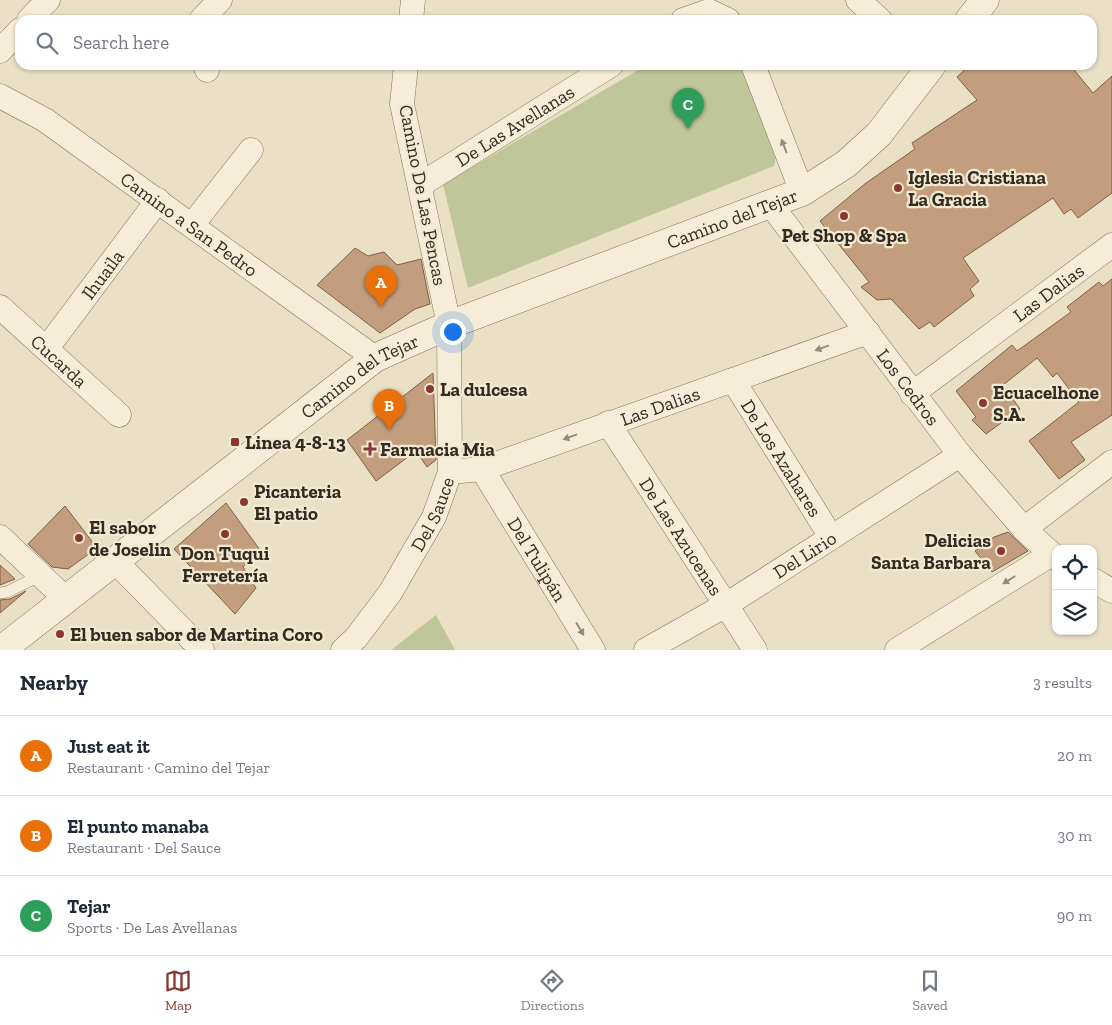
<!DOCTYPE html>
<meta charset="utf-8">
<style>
body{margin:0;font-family:"Zilla Slab",serif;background:#f2f2f3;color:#1f2937}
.controls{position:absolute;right:15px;bottom:15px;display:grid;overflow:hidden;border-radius:10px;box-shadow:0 1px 4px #0004}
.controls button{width:45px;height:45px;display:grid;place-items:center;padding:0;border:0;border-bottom:1px solid #e0e1e3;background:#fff;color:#1f2937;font:25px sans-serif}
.you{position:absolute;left:452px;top:331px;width:18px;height:18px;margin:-12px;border:4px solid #fff;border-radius:50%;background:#1a73e8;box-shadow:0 0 0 8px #1a73e833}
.badge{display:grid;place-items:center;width:32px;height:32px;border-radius:50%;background:#8b3633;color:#fff;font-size:16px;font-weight:700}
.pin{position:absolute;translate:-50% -41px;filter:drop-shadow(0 1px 2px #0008)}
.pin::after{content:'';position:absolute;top:26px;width:18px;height:15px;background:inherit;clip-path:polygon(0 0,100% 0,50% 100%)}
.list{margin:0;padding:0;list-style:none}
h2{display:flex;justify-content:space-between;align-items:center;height:65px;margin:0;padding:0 20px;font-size:21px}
h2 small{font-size:16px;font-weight:400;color:#747a83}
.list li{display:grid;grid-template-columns:32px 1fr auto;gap:15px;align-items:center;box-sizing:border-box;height:80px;padding:0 20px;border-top:1px solid #e0e1e3}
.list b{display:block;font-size:19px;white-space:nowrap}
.list p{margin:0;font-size:16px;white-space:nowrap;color:#747a83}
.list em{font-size:16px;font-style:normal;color:#747a83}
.icon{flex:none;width:28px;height:28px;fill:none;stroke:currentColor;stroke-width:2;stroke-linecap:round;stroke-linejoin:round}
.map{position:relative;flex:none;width:1112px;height:650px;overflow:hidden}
.search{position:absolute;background:#fff;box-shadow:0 1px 4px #0004;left:15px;right:15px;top:15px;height:55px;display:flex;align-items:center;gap:12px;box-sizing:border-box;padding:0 18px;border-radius:15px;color:#747a83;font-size:19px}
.sheet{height:305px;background:#fff}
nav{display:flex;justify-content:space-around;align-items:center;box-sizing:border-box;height:70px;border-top:1px solid #e0e1e3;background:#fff;font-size:14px;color:#747a83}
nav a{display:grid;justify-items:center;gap:2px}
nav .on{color:#8b3633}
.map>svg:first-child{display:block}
.green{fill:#bfc69a}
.building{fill:#c39e7e;stroke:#7f5e45}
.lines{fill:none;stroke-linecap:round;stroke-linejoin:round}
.service-casing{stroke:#82725d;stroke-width:12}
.minor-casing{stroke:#82725d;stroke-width:25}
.tertiary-casing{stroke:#82725d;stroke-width:29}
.service{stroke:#f5edd7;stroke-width:11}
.minor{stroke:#f5edd7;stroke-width:24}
.tertiary{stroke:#f5edd7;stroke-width:28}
.oneway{fill:#948c7b}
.poi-dot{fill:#8b3633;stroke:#f1ead3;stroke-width:2}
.labels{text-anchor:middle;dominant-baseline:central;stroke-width:4.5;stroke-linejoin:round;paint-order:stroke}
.street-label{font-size:19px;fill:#342a1f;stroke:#f1ead3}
.poi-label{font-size:19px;font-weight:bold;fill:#342a1f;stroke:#f1ead3;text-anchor:start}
</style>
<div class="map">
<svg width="1112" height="650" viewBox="0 0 1112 650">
<rect width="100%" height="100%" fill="#e9e0c5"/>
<g class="green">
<path d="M 647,65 L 741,65 L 777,149 L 774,166 L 468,288 L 443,184 Z"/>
<path d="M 436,615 L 455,650 L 391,650 Z"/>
</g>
<g class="building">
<path d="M 970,65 L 1070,65 L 1093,93 L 1112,76 L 1112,193 L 1078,218 L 1071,209 L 1064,214 L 1053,198 L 963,258 L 979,281 L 970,289 L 974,296 L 934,327 L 930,322 L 919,329 L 891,299 L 877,300 L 861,287 L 869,282 L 820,221 L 866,183 L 915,149 L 912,143 L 977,100 L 957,77 Z"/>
<path d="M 355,248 L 368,256 L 384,252 L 397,265 L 421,259 L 430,304 L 415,309 L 380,333 L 317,285 Z"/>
<path d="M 1112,279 L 1112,415 L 1071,442 L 1085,460 L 1059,479 L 1029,441 L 1079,402 L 1057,373 L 1053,377 L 1037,358 L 1003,385 L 1020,409 L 986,434 L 972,420 L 976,417 L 956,391 L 1012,345 L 1017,351 L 1071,312 L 1067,307 L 1099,282 L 1103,286 Z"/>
<path d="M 433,373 L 436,460 L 427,467 L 416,451 L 376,481 L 347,440 Z"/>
<path d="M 226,503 L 260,550 L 243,567 L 256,588 L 235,614 L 174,549 Z"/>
<path d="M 65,506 L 97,548 L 68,569 L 52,567 L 28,544 Z"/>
<path d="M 1008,532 L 1028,551 L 992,572 L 975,551 L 994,537 Z"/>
<path d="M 0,565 L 15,579 L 0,585 Z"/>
<path d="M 26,591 L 0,613 L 0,600 L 10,599 Z"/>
</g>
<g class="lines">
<g class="service-casing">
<path id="service" d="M 0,593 L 7,592 L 41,575"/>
</g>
<g class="minor-casing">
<g id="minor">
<path d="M 858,0 L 880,20"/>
<path d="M 29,20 L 48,0"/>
<path d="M 201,20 L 220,0"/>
<path d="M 411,20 L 413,0"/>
<path d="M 683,20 L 709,11 L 728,20"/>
<path d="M 0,51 L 20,30"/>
<path d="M 205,65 L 207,70"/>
<path d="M 753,65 L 802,192"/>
<path id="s1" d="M 0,96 L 45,120 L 375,358"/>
<path id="s2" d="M 420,185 L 611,65"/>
<path id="s3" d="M 771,205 L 960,455 L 1024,529 L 1056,558"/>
<path d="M 192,225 L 251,150"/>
<path id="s4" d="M 0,307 L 119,415"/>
<path id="s5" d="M 47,348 L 158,200"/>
<path id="s6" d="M 733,380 L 831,537"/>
<path id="s7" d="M 912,394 L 1112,245"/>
<path id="s8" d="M 608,423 L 755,650"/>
<path id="s9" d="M 482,469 L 593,650"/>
<path id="s10" d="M 450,472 L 482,469 L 868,332"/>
<path d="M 1024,529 L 1112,462"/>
<path d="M 0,537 L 66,599"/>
<path d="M 115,561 L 202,650"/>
<path d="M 1093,580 L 1112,591"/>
<path id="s11" d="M 343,650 L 356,638 L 390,593 L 434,517 L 450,472 L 449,325 L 402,104 L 406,65"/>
<path id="s12" d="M 646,650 L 726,605 L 960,455"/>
<path d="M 897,650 L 1050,555"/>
</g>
</g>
<g class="tertiary-casing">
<g id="tertiary">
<path d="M 969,20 L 985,0"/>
<path id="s13" d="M 1,650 L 375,358 L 449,325 L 802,192 L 846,164 L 879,134 L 932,65"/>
</g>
</g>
<use href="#service" class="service"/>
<use href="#minor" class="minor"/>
<use href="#tertiary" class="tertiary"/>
</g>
<defs><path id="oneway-solid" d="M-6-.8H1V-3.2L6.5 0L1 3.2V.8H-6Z" transform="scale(1.25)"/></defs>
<g class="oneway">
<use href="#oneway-solid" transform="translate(784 146) rotate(-111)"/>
<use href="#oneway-solid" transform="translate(822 348) rotate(160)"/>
<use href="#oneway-solid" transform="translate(570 437) rotate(160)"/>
<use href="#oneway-solid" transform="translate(1009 580) rotate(148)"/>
<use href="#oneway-solid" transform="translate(580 629) rotate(59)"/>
</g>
<g class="poi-dot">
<circle cx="898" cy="188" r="5"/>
<circle cx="844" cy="216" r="5"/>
<circle cx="430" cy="389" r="5"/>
<circle cx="983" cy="403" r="5"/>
<rect x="230" y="437" width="10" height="10" rx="2.5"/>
<path d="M367.5 441.5h5v5h5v5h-5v5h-5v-5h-5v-5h5z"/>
<circle cx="244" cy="502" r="5"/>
<circle cx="225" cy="534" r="5"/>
<circle cx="79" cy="538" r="5"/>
<circle cx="1001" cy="551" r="5"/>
<circle cx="60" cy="634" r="5"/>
</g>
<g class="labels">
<g class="street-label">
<text stroke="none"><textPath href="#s2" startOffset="112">De Las Avellanas</textPath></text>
<text transform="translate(423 195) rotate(79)">Camino De Las Pencas</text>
<text stroke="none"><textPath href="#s13" startOffset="858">Camino del Tejar</textPath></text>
<text stroke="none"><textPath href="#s1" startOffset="229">Camino a San Pedro</textPath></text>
<text stroke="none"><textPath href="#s5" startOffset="92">Ihuaila</textPath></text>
<text stroke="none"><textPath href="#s7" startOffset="170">Las Dalias</textPath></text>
<text stroke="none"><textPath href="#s4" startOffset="80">Cucarda</textPath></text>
<text stroke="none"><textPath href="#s13" startOffset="452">Camino del Tejar</textPath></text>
<text stroke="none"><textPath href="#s3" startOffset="228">Los Cedros</textPath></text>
<text stroke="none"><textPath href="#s10" startOffset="221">Las Dalias</textPath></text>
<text stroke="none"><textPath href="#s6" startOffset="92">De Los Azahares</textPath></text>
<text stroke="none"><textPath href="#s11" startOffset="164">Del Sauce</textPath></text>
<text stroke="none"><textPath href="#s8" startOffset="135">De Las Azucenas</textPath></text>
<text stroke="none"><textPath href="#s12" startOffset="185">Del Lirio</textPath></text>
<text stroke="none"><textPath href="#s9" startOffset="106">Del Tulipán</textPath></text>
</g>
<g class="poi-label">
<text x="908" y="177">Iglesia Cristiana<tspan x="908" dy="22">La Gracia</tspan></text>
<text x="844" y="235" text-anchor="middle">Pet Shop &amp; Spa</text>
<text x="440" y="389">La dulcesa</text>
<text x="993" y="392">Ecuacelhone<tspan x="993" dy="22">S.A.</tspan></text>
<text x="245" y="442">Linea 4-8-13</text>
<text x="380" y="449">Farmacia Mia</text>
<text x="254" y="491">Picanteria<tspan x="254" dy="22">El patio</tspan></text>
<text x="89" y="527">El sabor<tspan x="89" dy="22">de Joselin</tspan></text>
<text x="991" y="540" text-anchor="end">Delicias<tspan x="991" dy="22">Santa Barbara</tspan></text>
<text x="225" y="553" text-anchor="middle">Don Tuqui<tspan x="225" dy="22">Ferretería</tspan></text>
<text x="70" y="634">El buen sabor de Martina Coro</text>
</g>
</g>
</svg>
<div class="controls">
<button><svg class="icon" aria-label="locate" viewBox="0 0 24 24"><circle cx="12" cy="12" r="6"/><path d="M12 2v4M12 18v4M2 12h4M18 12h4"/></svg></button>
<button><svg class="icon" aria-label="layers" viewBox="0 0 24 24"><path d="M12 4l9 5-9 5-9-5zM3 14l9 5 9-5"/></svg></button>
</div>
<div class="you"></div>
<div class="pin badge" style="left:381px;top:307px;background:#e8710a">A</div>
<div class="pin badge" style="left:389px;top:430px;background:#e8710a">B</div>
<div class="pin badge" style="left:688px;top:129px;background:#2e9e5b">C</div>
<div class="search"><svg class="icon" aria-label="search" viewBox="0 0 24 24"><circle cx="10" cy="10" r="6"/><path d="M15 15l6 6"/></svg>Search here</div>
</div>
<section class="sheet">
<h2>Nearby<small>3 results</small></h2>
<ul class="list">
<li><span class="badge" style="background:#e8710a">A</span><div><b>Just eat it</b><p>Restaurant · Camino del Tejar</p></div><em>20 m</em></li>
<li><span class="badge" style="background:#e8710a">B</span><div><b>El punto manaba</b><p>Restaurant · Del Sauce</p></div><em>30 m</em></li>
<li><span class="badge" style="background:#2e9e5b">C</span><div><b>Tejar</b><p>Sports · De Las Avellanas</p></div><em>90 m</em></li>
</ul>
</section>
<nav>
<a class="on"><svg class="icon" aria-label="map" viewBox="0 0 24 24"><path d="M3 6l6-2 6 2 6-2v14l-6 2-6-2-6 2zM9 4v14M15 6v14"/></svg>Map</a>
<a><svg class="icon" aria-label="directions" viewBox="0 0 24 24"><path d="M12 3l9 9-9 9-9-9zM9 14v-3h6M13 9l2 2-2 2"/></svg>Directions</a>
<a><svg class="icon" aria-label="saved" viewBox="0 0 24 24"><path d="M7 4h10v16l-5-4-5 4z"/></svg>Saved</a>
</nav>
